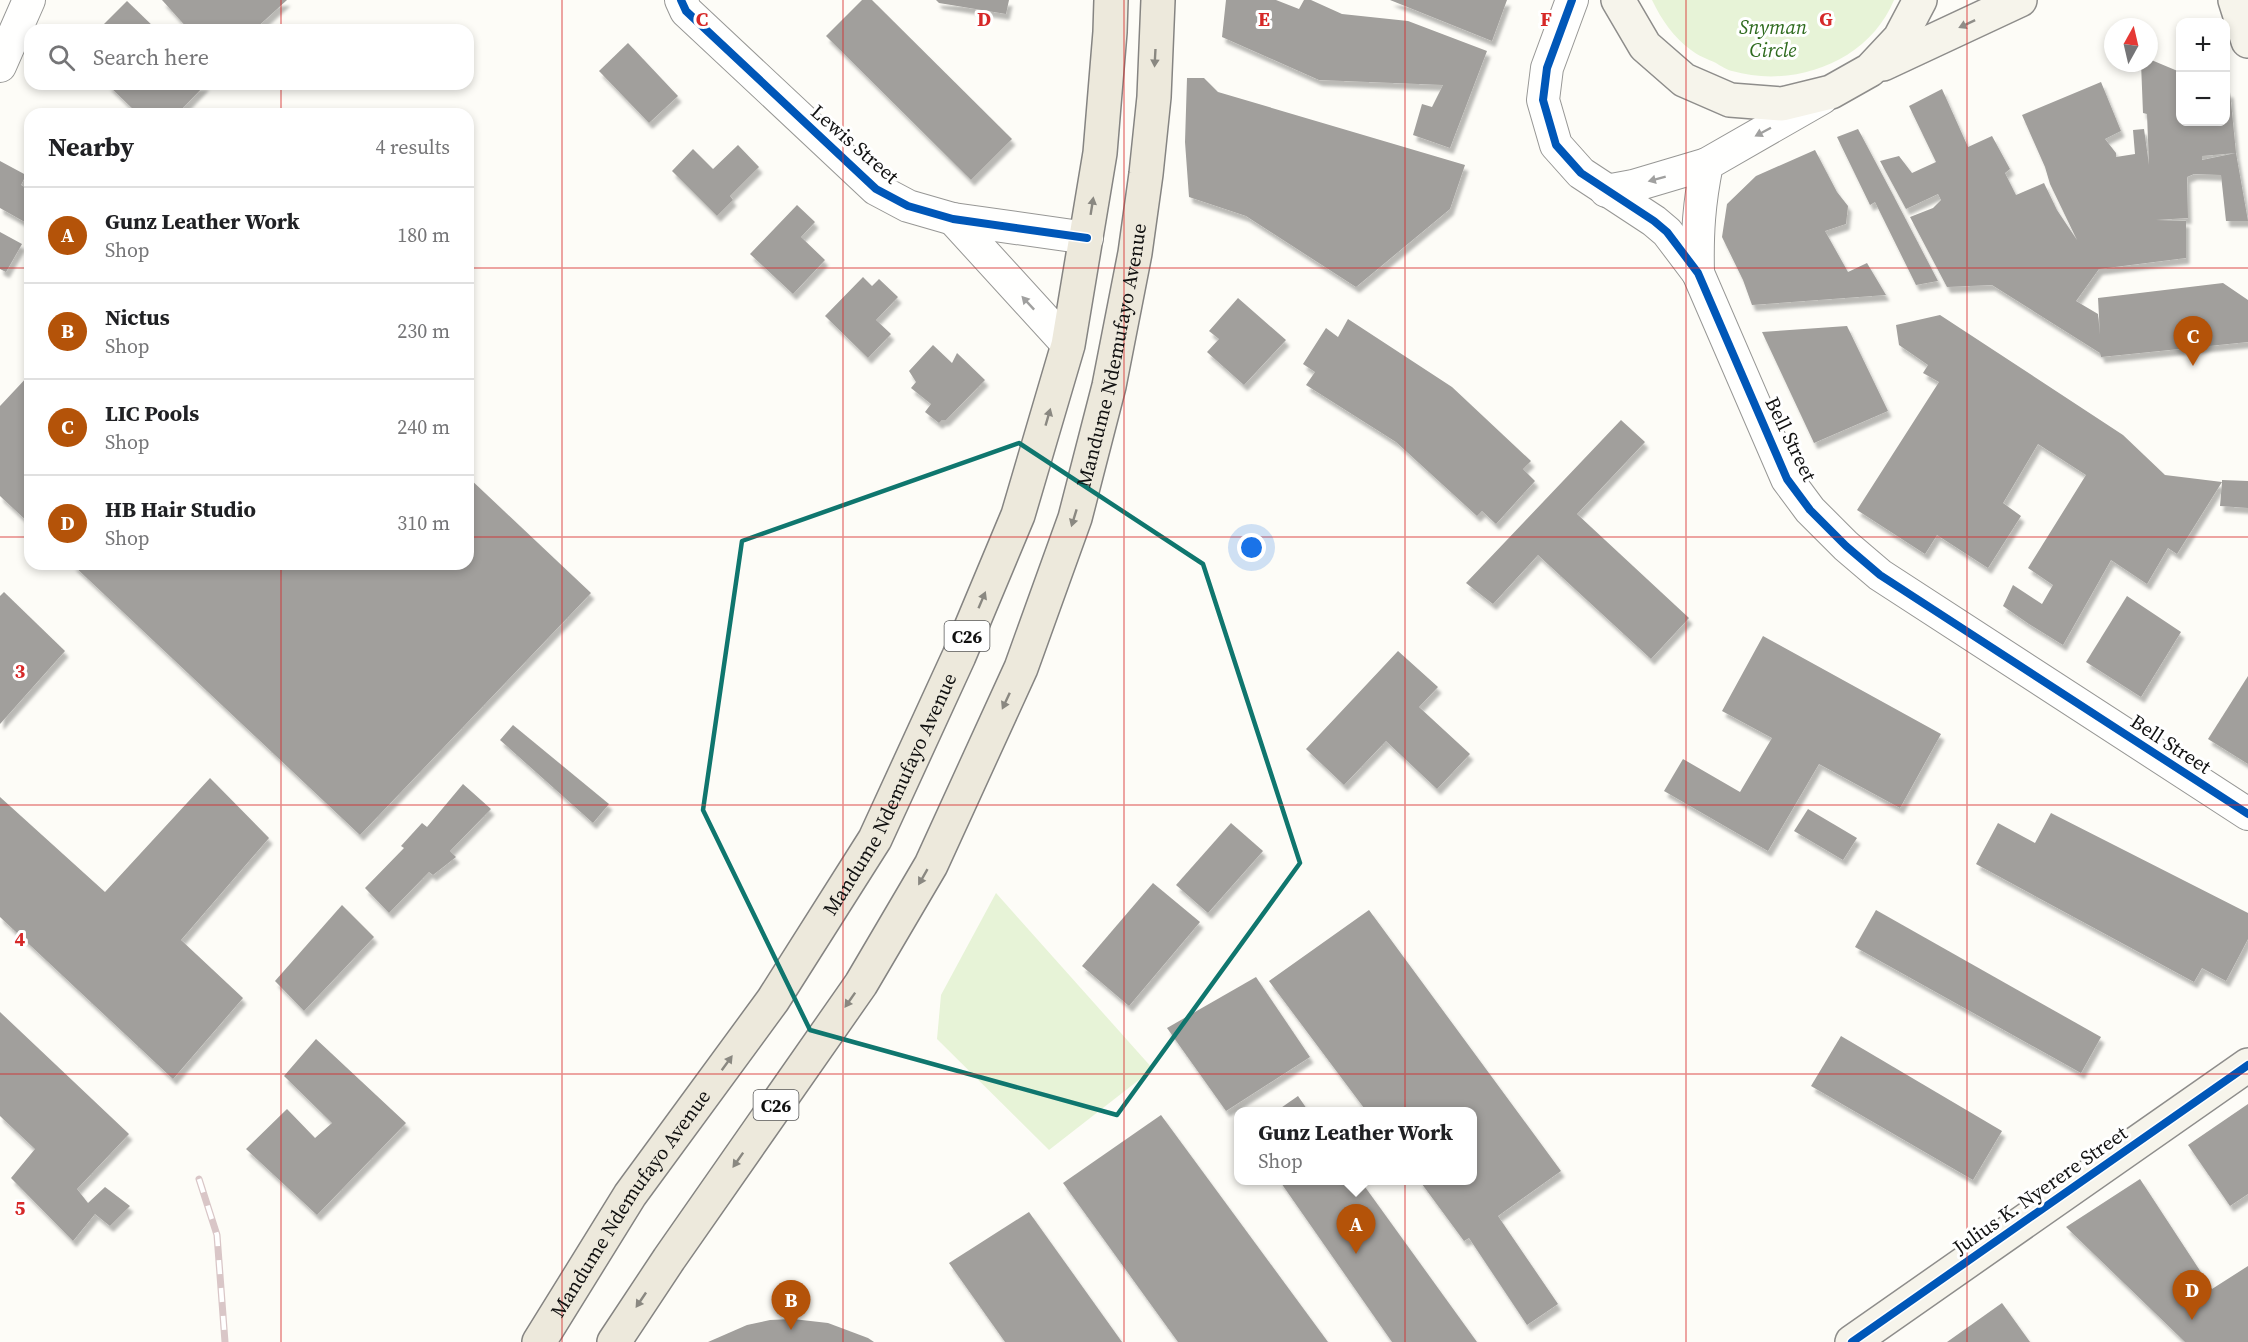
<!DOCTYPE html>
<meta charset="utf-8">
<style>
body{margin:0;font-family:"Source Serif 4",serif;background:#f2f2f2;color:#202124}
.controls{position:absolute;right:18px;top:18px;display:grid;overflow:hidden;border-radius:12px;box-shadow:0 3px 9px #0003}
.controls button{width:54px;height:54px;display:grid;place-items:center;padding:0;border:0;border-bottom:2px solid #e0e0e0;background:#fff;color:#202124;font:30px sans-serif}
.compass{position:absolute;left:2104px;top:18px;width:54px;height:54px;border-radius:50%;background:#fff;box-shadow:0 3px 9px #0003;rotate:8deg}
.you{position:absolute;left:1252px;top:548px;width:21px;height:21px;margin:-15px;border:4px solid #fff;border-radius:50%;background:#1a73e8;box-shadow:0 0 0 9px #1a73e833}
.badge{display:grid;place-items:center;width:39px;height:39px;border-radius:50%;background:#b45309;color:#fff;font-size:20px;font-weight:700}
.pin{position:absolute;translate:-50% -50px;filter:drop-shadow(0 2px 3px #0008)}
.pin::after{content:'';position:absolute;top:32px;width:21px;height:18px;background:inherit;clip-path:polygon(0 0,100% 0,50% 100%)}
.popup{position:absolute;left:1234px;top:1107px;width:243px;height:78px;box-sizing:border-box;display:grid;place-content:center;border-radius:12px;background:#fff;filter:drop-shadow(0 2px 4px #0005);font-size:20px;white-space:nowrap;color:#757577}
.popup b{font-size:22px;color:#202124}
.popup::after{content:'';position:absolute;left:50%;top:100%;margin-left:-12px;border:12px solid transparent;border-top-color:#fff}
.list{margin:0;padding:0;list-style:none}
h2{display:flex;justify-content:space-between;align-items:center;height:78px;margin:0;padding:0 24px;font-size:26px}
h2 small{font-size:20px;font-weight:400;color:#757577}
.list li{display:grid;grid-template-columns:39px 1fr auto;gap:18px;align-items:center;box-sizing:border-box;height:96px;padding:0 24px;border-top:2px solid #e0e0e0}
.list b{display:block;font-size:22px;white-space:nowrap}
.list p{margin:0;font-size:20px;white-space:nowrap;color:#757577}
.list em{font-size:20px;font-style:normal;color:#757577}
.icon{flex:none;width:33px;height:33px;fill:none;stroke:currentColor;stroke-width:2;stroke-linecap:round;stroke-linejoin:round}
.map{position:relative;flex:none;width:2248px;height:1342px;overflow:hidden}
.search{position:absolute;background:#fff;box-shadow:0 3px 9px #0003;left:24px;top:24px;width:450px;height:66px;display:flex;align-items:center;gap:15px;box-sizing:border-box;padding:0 21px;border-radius:18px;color:#757577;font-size:22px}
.panel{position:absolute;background:#fff;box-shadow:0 3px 9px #0003;left:24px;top:108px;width:450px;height:462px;border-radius:18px}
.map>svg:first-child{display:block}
.green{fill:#e7f3d7}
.building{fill:#a19f9c;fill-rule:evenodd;filter:url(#shadow)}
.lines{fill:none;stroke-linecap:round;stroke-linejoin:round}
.street-casing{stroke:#979795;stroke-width:34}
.secondary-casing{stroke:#8e8d8b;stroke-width:36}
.primary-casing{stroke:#858482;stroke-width:36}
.street{stroke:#fffffe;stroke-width:32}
.secondary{stroke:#f6f4eb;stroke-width:33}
.primary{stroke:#ede9dc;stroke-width:33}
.rail-casing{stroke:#d9c6c7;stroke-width:7}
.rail{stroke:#fff;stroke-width:4.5;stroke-dasharray:14;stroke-linecap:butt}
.cycleway-casing{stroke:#fff;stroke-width:11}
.cycleway{stroke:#0057b8;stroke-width:8}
.oneway{fill:#8f8e89}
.oneway2{fill:#8a8881}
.oneway3{fill:#a0a09f}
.marked{fill:none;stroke:#0f766e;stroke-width:4.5;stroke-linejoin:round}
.grid{fill:none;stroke:#d62828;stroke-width:1.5;stroke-opacity:0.55}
.labels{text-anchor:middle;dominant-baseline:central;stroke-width:6;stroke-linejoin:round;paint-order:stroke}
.shield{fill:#fff;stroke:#585858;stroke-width:1.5}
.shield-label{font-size:18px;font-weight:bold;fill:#111}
.park-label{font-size:20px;font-style:italic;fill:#2f6b1f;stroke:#fff}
.street-label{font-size:20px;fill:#111;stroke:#fff}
.grid-label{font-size:20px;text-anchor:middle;font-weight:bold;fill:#d62828;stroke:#fff;stroke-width:6;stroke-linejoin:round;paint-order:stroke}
</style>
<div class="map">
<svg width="2248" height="1342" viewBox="0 0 2248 1342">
<defs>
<filter id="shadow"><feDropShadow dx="3.5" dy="6" stdDeviation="1.5" flood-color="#0004"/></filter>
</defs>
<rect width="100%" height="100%" fill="#fdfcf7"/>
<g class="green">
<path d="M 1652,0 L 1894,0 C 1869,61 1795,89 1732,71 C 1727,70 1721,66 1716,63 C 1708,59 1698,56 1691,50 C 1674,38 1661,19 1652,0 Z"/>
<path d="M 996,893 L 1153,1069 L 1049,1150 L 937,1039 L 941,995 Z"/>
</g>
<g class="building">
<path d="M 162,0 L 287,0 L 254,30 L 189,30 Z"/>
<path d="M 862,0 L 872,0 L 1012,139 L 971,180 L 826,36 Z"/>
<path d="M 936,0 L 1009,0 L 1006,14 L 939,3 Z"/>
<path d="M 1226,0 L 1276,0 L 1299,9 L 1304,0 L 1311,0 L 1342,14 L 1408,21 L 1487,51 L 1450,148 L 1413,135 L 1422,104 L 1432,107 L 1443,85 L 1319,80 L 1222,37 Z"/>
<path d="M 1390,0 L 1507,0 L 1492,41 Z"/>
<path d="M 127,1 L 157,30 L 98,30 Z"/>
<path d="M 628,43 L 678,96 L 649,123 L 599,71 Z"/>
<path d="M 2149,59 L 2180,72 L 2180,122 L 2226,122 L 2226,91 L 2230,92 L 2236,153 L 2248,221 L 2226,221 L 2221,175 L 2194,174 L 2187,177 L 2188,218 L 2156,220 L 2186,221 L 2186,258 L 2099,269 L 2076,301 L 2098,314 L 2100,335 L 2098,298 L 2223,283 L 2248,300 L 2248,342 L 2101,357 L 2100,353 L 1992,285 L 1947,287 L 1910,217 L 1933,208 L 1941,200 L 1938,194 L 1906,209 L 1880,161 L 1899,156 L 1912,173 L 1936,162 L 1909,106 L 1942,89 L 1968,147 L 1992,136 L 2010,169 L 2005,173 L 2016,195 L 2044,183 L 2057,210 L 2077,240 L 2050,184 L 2045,167 L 2022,115 L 2101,82 L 2121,131 L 2105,139 L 2116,153 L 2116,157 L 2135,154 L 2133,130 L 2144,129 L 2149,165 L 2147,114 L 2143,113 L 2141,63 L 2149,63 ZM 2236,153 L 2202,160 L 2202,156 Z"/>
<path d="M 1187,78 L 1204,78 L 1218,92 L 1465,165 L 1450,209 L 1356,287 L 1246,216 L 1189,197 L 1185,142 Z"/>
<path d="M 107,84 L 206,84 L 177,114 L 138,114 Z"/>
<path d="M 1858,129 L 1891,191 L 1938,281 L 1916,285 L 1875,202 L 1870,205 L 1837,137 Z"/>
<path d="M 738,145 L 759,167 L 730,196 L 733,200 L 717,216 L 672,171 L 693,149 L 713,169 Z"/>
<path d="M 1815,150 L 1837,192 L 1848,206 L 1846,224 L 1825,231 L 1848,272 L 1867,263 L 1886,295 L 1752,305 L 1743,280 L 1722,237 L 1727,204 L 1756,176 Z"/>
<path d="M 0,161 L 26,175 L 21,185 L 30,190 L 30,225 L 0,208 Z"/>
<path d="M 797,205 L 815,222 L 801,237 L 825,260 L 793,294 L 750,254 Z"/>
<path d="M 0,232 L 22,244 L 6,272 L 0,269 Z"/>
<path d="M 863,277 L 872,286 L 879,279 L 898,297 L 876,320 L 891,334 L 868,358 L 825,316 Z"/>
<path d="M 1238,298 L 1286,340 L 1244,385 L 1207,352 L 1219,339 L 1209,331 Z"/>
<path d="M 1940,315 L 2123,435 L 2165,475 L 2222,482 L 2222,480 L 2248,481 L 2248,508 L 2220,506 L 2222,482 L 2177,554 L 2168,548 L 2147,584 L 2111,560 L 2063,645 L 2029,624 L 2003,606 L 2013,585 L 2042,604 L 2053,585 L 2028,568 L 2086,475 L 2038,444 L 2003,503 L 2021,516 L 1988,568 L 1937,535 L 1925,554 L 1857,510 L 1939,382 L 1923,373 L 1928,365 L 1899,345 L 1896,325 Z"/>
<path d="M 1348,319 L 1452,387 L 1531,461 L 1523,469 L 1535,481 L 1496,524 L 1482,511 L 1477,516 L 1396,442 L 1306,385 L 1315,372 L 1303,364 L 1326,328 L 1338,337 Z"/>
<path d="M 1847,326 L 1888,411 L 1814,443 L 1762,332 Z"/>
<path d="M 933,345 L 952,363 L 957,353 L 985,380 L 946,420 L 942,420 L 939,423 L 925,412 L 931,404 L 911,388 L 916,382 L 909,371 Z"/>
<path d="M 30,374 L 30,524 L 0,496 L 0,406 Z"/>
<path d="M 1621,420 L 1645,442 L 1577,514 L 1689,618 L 1651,659 L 1538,555 L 1493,604 L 1466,583 Z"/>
<path d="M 468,477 L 591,593 L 360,835 L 72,564 L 468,564 Z"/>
<path d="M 4,592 L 65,651 L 0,724 L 0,596 Z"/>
<path d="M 2127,596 L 2181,632 L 2141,697 L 2086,662 Z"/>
<path d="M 1763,636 L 1941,734 L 1900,808 L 1819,764 L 1768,851 L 1664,791 L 1683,759 L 1740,792 L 1772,738 L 1722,711 Z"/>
<path d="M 1398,651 L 1438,687 L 1419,707 L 1470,754 L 1437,789 L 1386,741 L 1344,785 L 1306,749 Z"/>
<path d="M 2248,676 L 2248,764 L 2208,739 Z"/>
<path d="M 513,725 L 609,804 L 593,823 L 500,740 Z"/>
<path d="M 210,778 L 269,838 L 181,940 L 243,998 L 173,1079 L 0,917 L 0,797 L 105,892 Z"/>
<path d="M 463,784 L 491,809 L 450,851 L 456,857 L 433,875 L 429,872 L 389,913 L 365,888 L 404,848 L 401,846 L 422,823 L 427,827 Z"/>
<path d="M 1808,809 L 1857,838 L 1843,860 L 1794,831 Z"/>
<path d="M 2051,813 L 2248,913 L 2248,939 L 2226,981 L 2202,968 L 2194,982 L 1976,864 L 1998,823 L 2035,843 Z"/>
<path d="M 1231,823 L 1263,851 L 1208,913 L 1176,885 Z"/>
<path d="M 1153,883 L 1200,922 L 1129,1006 L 1082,966 Z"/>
<path d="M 342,905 L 374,937 L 304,1011 L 275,981 Z"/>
<path d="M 1369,910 L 1561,1171 L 1498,1216 L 1558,1304 L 1527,1325 L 1469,1238 L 1464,1241 L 1419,1180 L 1473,1180 L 1473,1112 L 1367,1112 L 1269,981 Z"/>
<path d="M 1876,910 L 2101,1037 L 2081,1073 L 1855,947 Z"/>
<path d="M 1256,977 L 1310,1057 L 1226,1111 L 1167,1028 Z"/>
<path d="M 0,1012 L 129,1134 L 77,1189 L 88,1203 L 105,1187 L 130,1206 L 110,1226 L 95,1214 L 73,1241 L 11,1178 L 35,1149 L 0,1116 Z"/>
<path d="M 1841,1036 L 2002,1131 L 1973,1180 L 1811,1086 Z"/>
<path d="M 316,1039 L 406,1123 L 317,1215 L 246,1149 L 287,1109 L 315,1138 L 332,1123 L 284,1076 Z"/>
<path d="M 1298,1096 L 1309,1112 L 1275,1112 Z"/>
<path d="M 2248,1104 L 2248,1194 L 2230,1206 L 2188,1145 Z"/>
<path d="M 1161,1115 L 1328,1342 L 1178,1342 L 1063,1183 Z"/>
<path d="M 2140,1179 L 2212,1289 L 2248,1266 L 2248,1342 L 2185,1342 L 2066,1227 Z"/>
<path d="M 1279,1180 L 1360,1180 L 1477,1342 L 1392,1342 Z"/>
<path d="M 1029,1212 L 1122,1342 L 1005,1342 L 949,1263 Z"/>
<path d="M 2002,1303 L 2030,1342 L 1947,1342 Z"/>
<path d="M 793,1319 L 828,1323 L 868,1338 L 874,1342 L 708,1342 L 747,1325 L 770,1320 Z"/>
</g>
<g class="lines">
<g class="street-casing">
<g id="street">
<path d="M 681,0 L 686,11 L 876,189 L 908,206 L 953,219 L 1087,238"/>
<path d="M 1572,0 L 1547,68 L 1543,100 L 1556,145 L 1581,173 L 1654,221 L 1667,232 L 1698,273 L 1787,479 L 1810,510 L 1846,546 L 1880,575 L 2248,814"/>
<path d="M 0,66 L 29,0"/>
<path d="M 1606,191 L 1633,186 L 1707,164"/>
<path d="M 953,219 L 1068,345"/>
<path d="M 1698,273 C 1697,233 1699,203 1707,164 L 1822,98"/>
</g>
</g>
<g class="secondary-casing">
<g id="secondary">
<path d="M 1618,0 L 1645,46 L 1684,80 L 1730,100 L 1782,104 L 1831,92 L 1870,70 L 1900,38 L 1920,0"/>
<path d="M 2235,0 L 2248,41"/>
<path d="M 1883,64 L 2020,0"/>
<path d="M 1852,1342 L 2248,1065"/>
</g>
</g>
<g class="primary-casing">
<g id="primary">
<path id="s1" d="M 539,1342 L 630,1195 L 773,1000 L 875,839 L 959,656 L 1018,515 L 1068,345 L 1100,153 L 1110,32 L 1111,0"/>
<path id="s2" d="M 614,1342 L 669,1259 L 861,984 L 931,865 L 1021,668 L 1075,518 L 1109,386 L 1135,253 L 1146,174 L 1154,97 L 1158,0"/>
</g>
</g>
<use href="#street" class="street"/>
<use href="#secondary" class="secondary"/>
<use href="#primary" class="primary"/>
<g class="rail-casing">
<path id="rail" d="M 199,1179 L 217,1235 L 225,1342"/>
</g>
<use href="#rail" class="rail"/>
<g class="cycleway-casing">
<g id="cycleway">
<path d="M 681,0 L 686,11 L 876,189 L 908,206 L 953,219 L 1087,238"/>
<path d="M 1572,0 L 1547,68 L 1543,100 L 1556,145 L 1581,173 L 1654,221 L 1667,232 L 1698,273 L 1787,479 L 1810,510 L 1846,546 L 1880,575 L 2248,814"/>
<path d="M 1852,1342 L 2248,1065"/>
</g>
</g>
<use href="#cycleway" class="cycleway"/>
</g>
<defs><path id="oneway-solid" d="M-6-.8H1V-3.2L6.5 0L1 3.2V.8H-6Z" transform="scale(1.5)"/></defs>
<use class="oneway" href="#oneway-solid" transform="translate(1967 24) rotate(155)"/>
<g class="oneway2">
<use href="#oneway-solid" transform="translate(1155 58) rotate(93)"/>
<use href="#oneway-solid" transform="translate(1092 206) rotate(-81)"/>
<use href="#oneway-solid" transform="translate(1048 417) rotate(-74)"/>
<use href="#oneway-solid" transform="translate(1074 518) rotate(107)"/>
<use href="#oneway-solid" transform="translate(982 600) rotate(-67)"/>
<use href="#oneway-solid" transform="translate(1006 701) rotate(115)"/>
<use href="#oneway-solid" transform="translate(923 877) rotate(120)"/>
<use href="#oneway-solid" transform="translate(850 1000) rotate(125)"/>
<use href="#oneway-solid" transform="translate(727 1063) rotate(-54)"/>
<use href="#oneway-solid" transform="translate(738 1160) rotate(125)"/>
<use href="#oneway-solid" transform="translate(641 1300) rotate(124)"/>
</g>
<g class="oneway3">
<use href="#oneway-solid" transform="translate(1763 132) rotate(152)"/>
<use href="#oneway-solid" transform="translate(1657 179) rotate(165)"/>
<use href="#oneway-solid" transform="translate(1028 303) rotate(-133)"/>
</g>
<path class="marked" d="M 1019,443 L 1203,564 L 1300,863 L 1117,1115 L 810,1030 L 703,810 L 742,541 Z"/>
<path class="grid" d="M 281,0 L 281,30M 562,0 L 562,1342M 843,0 L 843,1342M 1124,0 L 1124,1342M 1405,0 L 1405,1342M 1686,0 L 1686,1342M 1967,0 L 1967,1342M 281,84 L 281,114M 0,268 L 30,268M 468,268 L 2248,268M 0,537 L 30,537M 468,537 L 2248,537M 281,564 L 281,1342M 0,805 L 2248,805M 0,1074 L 2248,1074"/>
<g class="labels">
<g class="shield">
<rect x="944.5" y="621" width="45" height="30" rx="4.5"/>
<rect x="753.5" y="1090" width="45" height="30" rx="4.5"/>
</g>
<g class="shield-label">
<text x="967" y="636">C26</text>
<text x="776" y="1105">C26</text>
</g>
<g class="park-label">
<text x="1773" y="27">Snyman<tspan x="1773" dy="23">Circle</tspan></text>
</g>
<g class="street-label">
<text transform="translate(855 144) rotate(41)">Lewis Street</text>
<text stroke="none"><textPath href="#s2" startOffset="1116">Mandume Ndemufayo Avenue</textPath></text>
<text transform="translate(1791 439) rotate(64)">Bell Street</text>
<text transform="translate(2171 744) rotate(33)">Bell Street</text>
<text stroke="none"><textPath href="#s1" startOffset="652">Mandume Ndemufayo Avenue</textPath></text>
<text transform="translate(2040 1190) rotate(-35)">Julius K. Nyerere Street</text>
<text stroke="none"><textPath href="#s1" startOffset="166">Mandume Ndemufayo Avenue</textPath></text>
</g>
</g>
<g class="grid-label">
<text x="702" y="26">C</text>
<text x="984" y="26">D</text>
<text x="1264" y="26">E</text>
<text x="1546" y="26">F</text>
<text x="1826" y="26">G</text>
<text x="20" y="678">3</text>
<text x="20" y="946">4</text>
<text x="20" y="1215">5</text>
</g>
</svg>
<div class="controls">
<button>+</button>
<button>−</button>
</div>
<svg class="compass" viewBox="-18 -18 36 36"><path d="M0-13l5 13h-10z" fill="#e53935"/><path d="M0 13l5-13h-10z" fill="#757577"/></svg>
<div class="you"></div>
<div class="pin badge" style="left:1356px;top:1254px">A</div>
<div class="popup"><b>Gunz Leather Work</b>Shop</div>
<div class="pin badge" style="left:791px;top:1330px">B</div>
<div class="pin badge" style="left:2193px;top:366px">C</div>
<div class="pin badge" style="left:2192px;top:1320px">D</div>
<div class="search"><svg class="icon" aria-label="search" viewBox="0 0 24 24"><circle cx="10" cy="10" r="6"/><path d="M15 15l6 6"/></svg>Search here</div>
<section class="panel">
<h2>Nearby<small>4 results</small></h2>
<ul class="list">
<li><span class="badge">A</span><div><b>Gunz Leather Work</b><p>Shop</p></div><em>180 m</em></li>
<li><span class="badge">B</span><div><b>Nictus</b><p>Shop</p></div><em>230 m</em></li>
<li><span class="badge">C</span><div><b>LIC Pools</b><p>Shop</p></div><em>240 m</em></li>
<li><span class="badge">D</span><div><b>HB Hair Studio</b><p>Shop</p></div><em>310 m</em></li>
</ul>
</section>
</div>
